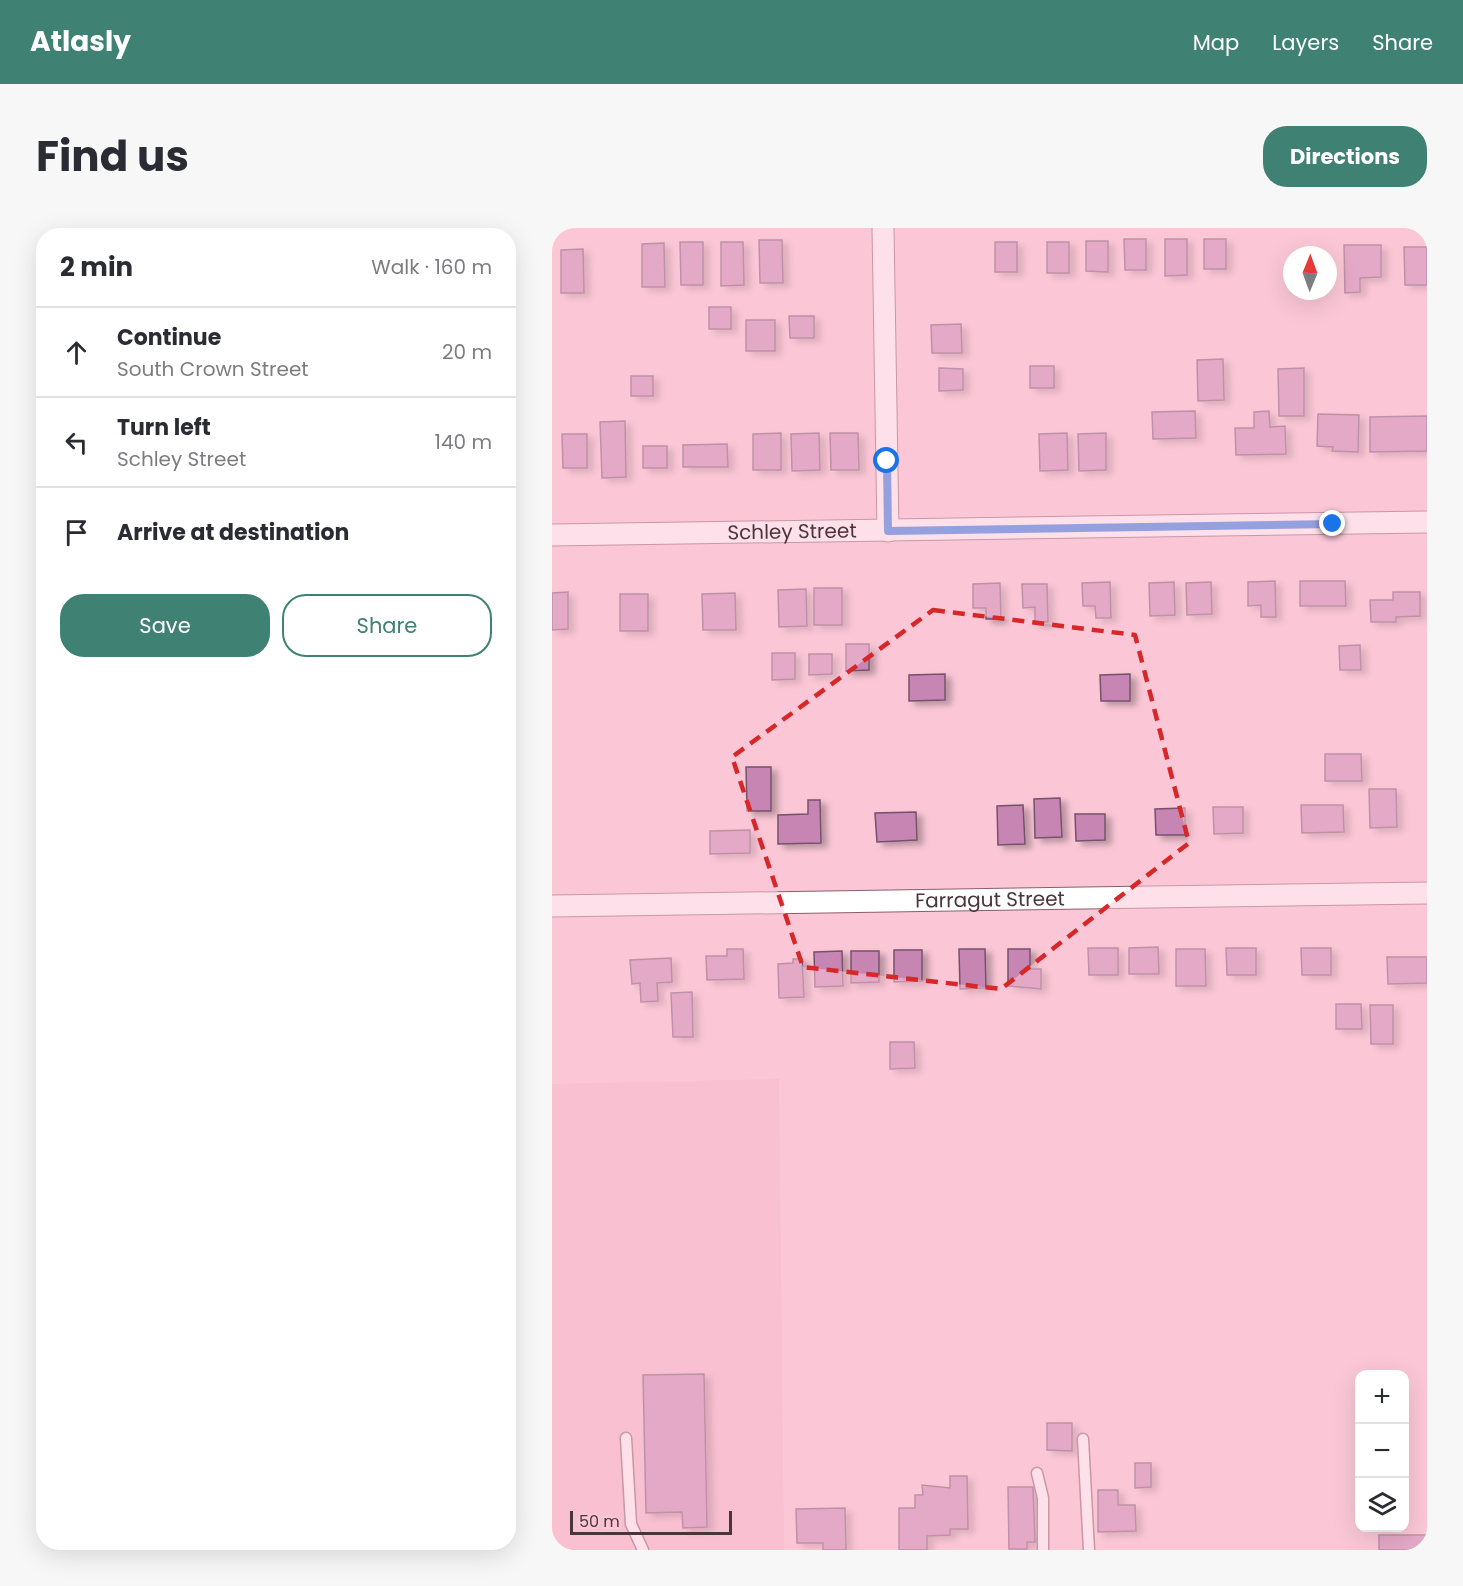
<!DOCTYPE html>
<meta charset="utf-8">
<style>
body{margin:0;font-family:Poppins,sans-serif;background:#f7f7f7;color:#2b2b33}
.controls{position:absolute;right:18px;bottom:18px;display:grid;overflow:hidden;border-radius:12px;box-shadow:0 6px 24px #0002}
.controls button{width:54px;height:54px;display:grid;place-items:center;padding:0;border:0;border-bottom:2px solid #e1e1e2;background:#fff;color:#2b2b33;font:30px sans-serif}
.compass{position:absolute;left:731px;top:18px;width:54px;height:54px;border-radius:50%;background:#fff;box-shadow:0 6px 24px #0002;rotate:1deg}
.scale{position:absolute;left:18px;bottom:15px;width:162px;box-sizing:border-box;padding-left:6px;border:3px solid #4a353c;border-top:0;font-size:16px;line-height:21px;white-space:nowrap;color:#4a353c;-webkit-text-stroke:4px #fbc7d7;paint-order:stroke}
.stop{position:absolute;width:18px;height:18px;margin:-14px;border:4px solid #1a73e8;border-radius:50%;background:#fff}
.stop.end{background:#1a73e8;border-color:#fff;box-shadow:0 2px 6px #0008}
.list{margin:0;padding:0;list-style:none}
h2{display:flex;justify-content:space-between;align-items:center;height:78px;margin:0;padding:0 24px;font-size:26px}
h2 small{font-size:20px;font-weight:400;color:#7c7c81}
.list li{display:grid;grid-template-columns:39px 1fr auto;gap:18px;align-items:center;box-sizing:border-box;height:90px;padding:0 24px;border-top:2px solid #e1e1e2}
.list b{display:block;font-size:22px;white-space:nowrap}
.list p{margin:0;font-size:20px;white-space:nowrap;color:#7c7c81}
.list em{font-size:20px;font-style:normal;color:#7c7c81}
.actions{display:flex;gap:12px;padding:18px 24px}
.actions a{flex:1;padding:14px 0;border:2px solid #3f8173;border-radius:24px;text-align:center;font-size:21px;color:#3f8173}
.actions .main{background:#3f8173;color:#fff}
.icon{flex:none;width:33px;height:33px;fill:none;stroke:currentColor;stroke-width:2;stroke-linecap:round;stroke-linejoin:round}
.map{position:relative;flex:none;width:875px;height:1322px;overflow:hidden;border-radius:24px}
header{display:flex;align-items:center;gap:36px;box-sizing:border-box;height:84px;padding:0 30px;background:#3f8173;color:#fff}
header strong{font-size:28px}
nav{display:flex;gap:33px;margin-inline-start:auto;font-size:21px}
.intro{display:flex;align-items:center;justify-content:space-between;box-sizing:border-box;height:144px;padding:0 36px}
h1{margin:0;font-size:42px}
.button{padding:15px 27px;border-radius:24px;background:#3f8173;color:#fff;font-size:21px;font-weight:700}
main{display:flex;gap:36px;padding:0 36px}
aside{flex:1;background:#fff;border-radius:24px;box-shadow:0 6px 24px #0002}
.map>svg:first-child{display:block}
.built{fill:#f4b8cb}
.building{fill:#c785b4;stroke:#76516b;stroke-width:1.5;filter:url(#shadow)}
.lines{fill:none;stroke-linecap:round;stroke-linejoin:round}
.service-casing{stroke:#8c5e6d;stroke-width:13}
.minor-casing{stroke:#8c5e6d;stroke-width:23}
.service{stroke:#fff;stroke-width:10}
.minor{stroke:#fff;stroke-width:21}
.route{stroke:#1a73e8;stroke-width:8}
.marked{fill:none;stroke:#d62828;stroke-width:4.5;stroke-dasharray:12 8;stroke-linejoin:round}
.labels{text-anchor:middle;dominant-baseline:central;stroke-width:5;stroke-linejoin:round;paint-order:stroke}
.street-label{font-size:20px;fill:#4a353c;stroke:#fbc7d7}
</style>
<header>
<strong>Atlasly</strong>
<nav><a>Map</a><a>Layers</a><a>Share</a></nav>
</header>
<div class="intro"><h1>Find us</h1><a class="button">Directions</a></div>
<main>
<aside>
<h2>2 min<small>Walk · 160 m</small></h2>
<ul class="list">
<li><svg class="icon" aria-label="ahead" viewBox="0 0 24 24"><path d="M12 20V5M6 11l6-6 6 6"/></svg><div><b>Continue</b><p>South Crown Street</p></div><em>20 m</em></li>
<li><svg class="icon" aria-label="left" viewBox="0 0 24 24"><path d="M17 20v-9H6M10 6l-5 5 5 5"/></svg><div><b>Turn left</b><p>Schley Street</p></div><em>140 m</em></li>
<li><svg class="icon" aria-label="arrive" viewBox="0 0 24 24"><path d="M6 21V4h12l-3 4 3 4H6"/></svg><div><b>Arrive at destination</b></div></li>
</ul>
<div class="actions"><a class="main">Save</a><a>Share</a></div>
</aside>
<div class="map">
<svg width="875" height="1322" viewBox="0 0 875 1322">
<defs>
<filter id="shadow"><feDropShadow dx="6" dy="4" stdDeviation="3" flood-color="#0004"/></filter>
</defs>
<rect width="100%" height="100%" fill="#fbc7d7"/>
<path class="built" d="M 227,851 L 232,1322 L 0,1322 L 0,856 Z"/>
<g class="building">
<path d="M 572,11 L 594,11 L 594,42 L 573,42 Z"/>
<path d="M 613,11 L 635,11 L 635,47 L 613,48 Z"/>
<rect x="652" y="11" width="22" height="30"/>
<path d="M 207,12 L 230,12 L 231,55 L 208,55 Z"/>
<path d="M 534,13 L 556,13 L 556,44 L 534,43 Z"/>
<path d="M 128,14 L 151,14 L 151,57 L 129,57 Z"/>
<path d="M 169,14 L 191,14 L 192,57 L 169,58 Z"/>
<rect x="443" y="14" width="22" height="30"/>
<rect x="495" y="14" width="22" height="31"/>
<path d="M 112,15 L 113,59 L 90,59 L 90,16 Z"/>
<path d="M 792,17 L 829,17 L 829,49 L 808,50 L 808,64 L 793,65 Z"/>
<path d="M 852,19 L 875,19 L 875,57 L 853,57 Z"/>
<path d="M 31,21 L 32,65 L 9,65 L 9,22 Z"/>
<rect x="157" y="79" width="22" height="22"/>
<path d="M 237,88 L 262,88 L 262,110 L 238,110 Z"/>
<rect x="194" y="92" width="29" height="31"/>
<path d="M 409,96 L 410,125 L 380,125 L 379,97 Z"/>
<path d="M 671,131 L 672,172 L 646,173 L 645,132 Z"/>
<rect x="478" y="138" width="24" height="22"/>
<path d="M 387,140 L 411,141 L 411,162 L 387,163 Z"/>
<path d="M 752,140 L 752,188 L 727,188 L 726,141 Z"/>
<rect x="79" y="148" width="22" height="20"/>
<path d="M 643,183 L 644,210 L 601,211 L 600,184 Z"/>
<path d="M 717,183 L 718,199 L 733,198 L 734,226 L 684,227 L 683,200 L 702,200 L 702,184 Z"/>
<path d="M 766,186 L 807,187 L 806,224 L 780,223 L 781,219 L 765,218 Z"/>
<path d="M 875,188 L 875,223 L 818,224 L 818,189 Z"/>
<path d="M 73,193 L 74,249 L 50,250 L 48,194 Z"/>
<path d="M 229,205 L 229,242 L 201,242 L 201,206 Z"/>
<path d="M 267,205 L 268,242 L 240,243 L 239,206 Z"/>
<path d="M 278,205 L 306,205 L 307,242 L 279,242 Z"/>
<path d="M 515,205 L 516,242 L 488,243 L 487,206 Z"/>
<path d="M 554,205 L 554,242 L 527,243 L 526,206 Z"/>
<path d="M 10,206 L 35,206 L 35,240 L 11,240 Z"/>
<path d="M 175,216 L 176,239 L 131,239 L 131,217 Z"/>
<rect x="91" y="218" width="24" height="22"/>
<path d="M 723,353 L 724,389 L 709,389 L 709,377 L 696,378 L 696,354 Z"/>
<path d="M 748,353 L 793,353 L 794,378 L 748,378 Z"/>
<path d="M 558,354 L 559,390 L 544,390 L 543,378 L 531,378 L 530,355 Z"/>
<path d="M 622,354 L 623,387 L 598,388 L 597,355 Z"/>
<path d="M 659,354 L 660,386 L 635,387 L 634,355 Z"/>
<path d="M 448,355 L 449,391 L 434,391 L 434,380 L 421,380 L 421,356 Z"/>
<path d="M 470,356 L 495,356 L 496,394 L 483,394 L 483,379 L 471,380 Z"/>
<rect x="262" y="360" width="28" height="37"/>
<path d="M 254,361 L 255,398 L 227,399 L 226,362 Z"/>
<path d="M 16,364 L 16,401 L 0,402 L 0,365 Z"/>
<path d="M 841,364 L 868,364 L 868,388 L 844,389 L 844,394 L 819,394 L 818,372 L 841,372 Z"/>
<path d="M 183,365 L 184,402 L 151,402 L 150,366 Z"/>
<rect x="68" y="366" width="28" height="37"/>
<path d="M 294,416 L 317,416 L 317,442 L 294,443 Z"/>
<path d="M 808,417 L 809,442 L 788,442 L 787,418 Z"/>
<path d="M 220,425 L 243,425 L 243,451 L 220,452 Z"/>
<path d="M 257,426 L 280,426 L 280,446 L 257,447 Z"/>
<path d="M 393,446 L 393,472 L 357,473 L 357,447 Z"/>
<path d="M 578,446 L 578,473 L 549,473 L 548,447 Z"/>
<path d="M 773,526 L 809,526 L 810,553 L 773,553 Z"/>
<path d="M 194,539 L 219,539 L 219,583 L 195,583 Z"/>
<path d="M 817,561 L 844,561 L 845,599 L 818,600 Z"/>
<path d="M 508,570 L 510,609 L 483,610 L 482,571 Z"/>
<path d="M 256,572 L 268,572 L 269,615 L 226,616 L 226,587 L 256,586 Z"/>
<path d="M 471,577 L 473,616 L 446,617 L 445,578 Z"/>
<path d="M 749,577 L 791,577 L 792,604 L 750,605 Z"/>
<path d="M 661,579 L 691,579 L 691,605 L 662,606 Z"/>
<path d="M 633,580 L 633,607 L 604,607 L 603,581 Z"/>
<path d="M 364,584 L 365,612 L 325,614 L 323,585 Z"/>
<path d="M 523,586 L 553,586 L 553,612 L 524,613 Z"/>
<path d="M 198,602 L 198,625 L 158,626 L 158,603 Z"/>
<path d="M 606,719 L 607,746 L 577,746 L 577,720 Z"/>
<path d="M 536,720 L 566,720 L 566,747 L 537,747 Z"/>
<path d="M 674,720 L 704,720 L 704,747 L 675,747 Z"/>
<path d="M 749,720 L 779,720 L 779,747 L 750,747 Z"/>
<path d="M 175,721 L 191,721 L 192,751 L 155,752 L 154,728 L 175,728 Z"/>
<path d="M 407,721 L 433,721 L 434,760 L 408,761 Z"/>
<path d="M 456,721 L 478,721 L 478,741 L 489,741 L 489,761 L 456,758 Z"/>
<path d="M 624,721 L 653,721 L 654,758 L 624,758 Z"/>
<path d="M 342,722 L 370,722 L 370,753 L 342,754 Z"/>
<path d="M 290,723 L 291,758 L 263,759 L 262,724 Z"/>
<path d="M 299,723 L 327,723 L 327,754 L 299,755 Z"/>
<path d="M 835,729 L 875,729 L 875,755 L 836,756 Z"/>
<path d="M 119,730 L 120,754 L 105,755 L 106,773 L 89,774 L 88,755 L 80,756 L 78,732 Z"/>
<path d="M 241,731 L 250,731 L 252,769 L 227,770 L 226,736 L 241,735 Z"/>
<path d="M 140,764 L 141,809 L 121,809 L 119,765 Z"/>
<path d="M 784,776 L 809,776 L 810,801 L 784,801 Z"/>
<path d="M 818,777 L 841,777 L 841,816 L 819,816 Z"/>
<path d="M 338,814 L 362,814 L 363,840 L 338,841 Z"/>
<path d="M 152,1146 L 155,1299 L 131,1300 L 130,1284 L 94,1285 L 91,1147 Z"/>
<path d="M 495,1195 L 520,1195 L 520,1223 L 495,1222 Z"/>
<path d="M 583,1235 L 599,1235 L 599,1259 L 583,1260 Z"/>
<path d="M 398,1248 L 415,1248 L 416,1301 L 398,1301 L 398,1307 L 375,1308 L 375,1322 L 347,1322 L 347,1280 L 363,1280 L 363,1267 L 371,1267 L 370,1257 L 398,1260 Z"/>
<path d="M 456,1259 L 481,1259 L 483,1314 L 475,1314 L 475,1321 L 457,1321 Z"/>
<path d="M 546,1262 L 566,1262 L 566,1277 L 583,1277 L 584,1303 L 546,1304 Z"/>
<path d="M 293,1280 L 294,1322 L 271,1322 L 271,1315 L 245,1315 L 244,1281 Z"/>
<rect x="827" y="1307" width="48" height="15"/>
</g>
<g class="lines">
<g class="service-casing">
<g id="service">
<path d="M 74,1210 L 79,1296 L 91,1322"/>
<path d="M 531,1211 L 537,1322"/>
<path d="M 485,1245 L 491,1270 L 491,1322"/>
</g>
</g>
<g class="minor-casing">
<g id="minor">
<path d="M 331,0 L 336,303"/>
<path id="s1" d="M 0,307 L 875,294"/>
<path id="s2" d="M 0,678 L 875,665"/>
</g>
</g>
<use href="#service" class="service"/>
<use href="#minor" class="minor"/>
</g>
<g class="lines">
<path class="route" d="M 335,233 L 336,303 L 781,296"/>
</g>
<path d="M0 0H875V1322H0ZM 381,382 L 583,407 L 637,615 L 449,761 L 251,739 L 180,529 Z" fill="#fbc7d7" fill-opacity=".55" fill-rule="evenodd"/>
<path class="marked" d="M 381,382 L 583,407 L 637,615 L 449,761 L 251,739 L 180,529 Z"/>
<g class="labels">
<g class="street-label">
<text stroke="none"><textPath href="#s1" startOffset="240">Schley Street</textPath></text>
<text stroke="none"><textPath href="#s2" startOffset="438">Farragut Street</textPath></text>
</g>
</g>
</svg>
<div class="controls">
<button>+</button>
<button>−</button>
<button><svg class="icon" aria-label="layers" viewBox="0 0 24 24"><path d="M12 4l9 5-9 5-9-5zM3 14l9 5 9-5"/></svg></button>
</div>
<svg class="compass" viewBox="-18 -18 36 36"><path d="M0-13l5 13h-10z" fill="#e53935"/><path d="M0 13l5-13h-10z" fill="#7c7c81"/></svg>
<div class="scale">50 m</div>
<div class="stop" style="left:335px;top:233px"></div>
<div class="stop end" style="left:781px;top:296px"></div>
</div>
</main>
